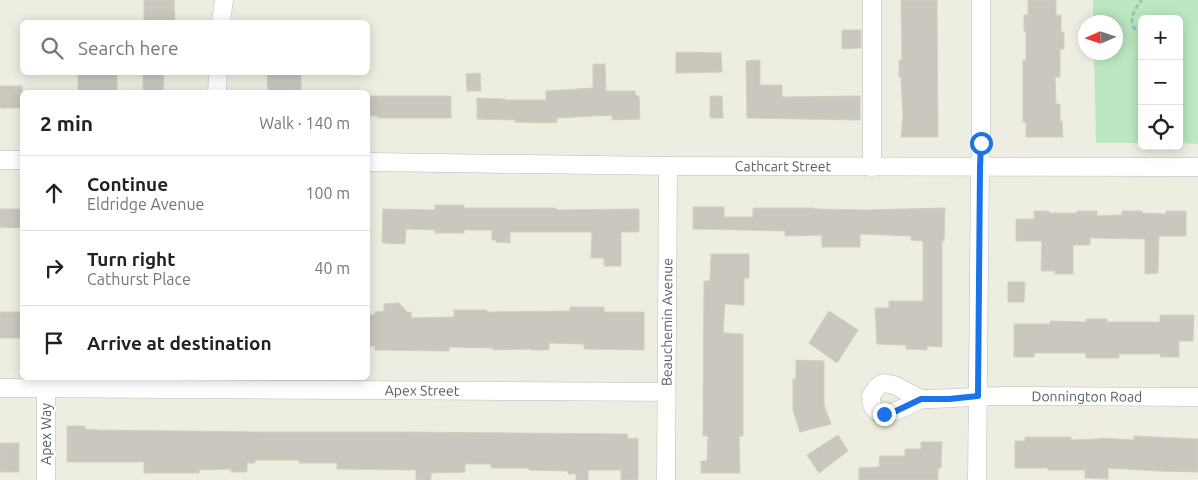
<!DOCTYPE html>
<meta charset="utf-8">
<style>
body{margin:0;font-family:Ubuntu,sans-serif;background:#f6f6f6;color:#222}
.controls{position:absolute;right:15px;top:15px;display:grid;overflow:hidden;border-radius:8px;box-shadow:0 2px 12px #0003}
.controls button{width:45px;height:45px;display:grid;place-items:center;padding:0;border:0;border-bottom:1px solid #e0e0e0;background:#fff;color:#222;font:25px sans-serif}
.compass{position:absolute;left:1078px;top:15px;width:45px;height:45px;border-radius:50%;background:#fff;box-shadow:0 2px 12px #0003;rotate:267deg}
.stop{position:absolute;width:15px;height:15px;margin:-11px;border:4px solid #1a73e8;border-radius:50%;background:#fff}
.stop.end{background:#1a73e8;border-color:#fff;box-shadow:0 1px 5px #0008}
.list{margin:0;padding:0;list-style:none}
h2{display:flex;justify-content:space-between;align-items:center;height:65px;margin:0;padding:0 20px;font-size:21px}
h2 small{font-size:16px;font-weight:400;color:#767676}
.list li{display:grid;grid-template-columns:32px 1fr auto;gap:15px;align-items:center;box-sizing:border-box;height:75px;padding:0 20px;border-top:1px solid #e0e0e0}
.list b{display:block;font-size:19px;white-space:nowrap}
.list p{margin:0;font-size:16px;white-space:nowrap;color:#767676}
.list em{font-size:16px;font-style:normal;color:#767676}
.icon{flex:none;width:28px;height:28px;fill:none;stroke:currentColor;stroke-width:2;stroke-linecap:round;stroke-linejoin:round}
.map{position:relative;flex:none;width:1198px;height:480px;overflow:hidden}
.search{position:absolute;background:#fff;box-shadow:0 2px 12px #0003;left:20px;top:20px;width:350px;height:55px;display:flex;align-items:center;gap:12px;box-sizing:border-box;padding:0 18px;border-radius:8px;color:#767676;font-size:19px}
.panel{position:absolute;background:#fff;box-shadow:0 2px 12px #0003;left:20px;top:90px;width:350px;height:290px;border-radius:8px}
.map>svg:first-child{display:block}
.green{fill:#bce7c2}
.building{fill:#c9c7be;stroke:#d3cfbf}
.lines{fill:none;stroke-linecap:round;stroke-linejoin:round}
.minor-casing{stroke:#b9bbc1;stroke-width:19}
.path{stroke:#95c8aa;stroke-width:3;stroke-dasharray:5 2.5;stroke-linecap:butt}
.minor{stroke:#fff;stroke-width:18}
.route{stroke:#1a73e8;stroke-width:6}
.labels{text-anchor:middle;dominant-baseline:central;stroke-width:4.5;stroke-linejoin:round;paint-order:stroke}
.street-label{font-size:14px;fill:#5a5d63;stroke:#fff}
</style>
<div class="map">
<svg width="1198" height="480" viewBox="0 0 1198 480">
<rect width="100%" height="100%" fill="#eeede1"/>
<path class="green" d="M 1093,0 L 1198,0 L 1198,144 L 1179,143 L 1179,19 L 1142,19 L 1142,143 L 1096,143 L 1094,53 L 1116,52 L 1116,22 L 1093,22 Z"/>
<g class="building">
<path d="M 144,0 L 174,0 L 175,22 L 144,22 Z"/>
<path d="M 901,0 L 937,0 L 938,137 L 901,137 L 903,116 L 901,77 L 899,77 L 899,60 L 902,60 Z"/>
<path d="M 1028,0 L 1056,0 L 1056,15 L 1061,15 L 1061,32 L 1064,32 L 1064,49 L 1060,49 L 1060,77 L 1055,77 L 1056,104 L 1060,104 L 1060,122 L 1062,121 L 1063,137 L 1026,137 L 1026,122 L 1023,122 L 1023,60 L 1026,60 L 1026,31 L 1024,31 L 1024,15 L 1028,15 Z"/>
<path d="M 842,30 L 861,30 L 861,48 L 842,49 Z"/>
<path d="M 676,52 L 721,53 L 722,72 L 676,73 Z"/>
<path d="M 760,60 L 760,85 L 782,85 L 782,97 L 860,96 L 860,120 L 747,118 L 746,61 Z"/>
<path d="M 593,64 L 605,64 L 606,91 L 635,91 L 635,95 L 639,96 L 640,119 L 612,120 L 612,115 L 557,118 L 557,122 L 546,123 L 515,122 L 516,120 L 477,119 L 477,98 L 505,99 L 505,100 L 546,100 L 546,91 L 593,88 Z"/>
<rect x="78" y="72" width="39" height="20"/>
<path d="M 143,72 L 164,72 L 163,92 L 143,92 Z"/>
<path d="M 267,72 L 301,72 L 301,92 L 268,92 Z"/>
<path d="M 480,73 L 481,91 L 467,91 L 466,74 Z"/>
<rect x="0" y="86" width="22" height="22"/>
<path d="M 368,96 L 451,96 L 451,118 L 378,118 L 378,116 L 368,116 Z"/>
<path d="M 710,96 L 722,96 L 723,118 L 710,118 Z"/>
<path d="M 435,205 L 464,205 L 464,208 L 556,208 L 556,210 L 639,209 L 639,232 L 621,232 L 621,266 L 604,266 L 604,258 L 591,258 L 592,232 L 510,232 L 510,243 L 496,242 L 496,240 L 492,240 L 492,230 L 464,230 L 464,233 L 435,233 L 435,230 L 406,229 L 405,244 L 382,243 L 383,209 L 435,210 Z"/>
<path d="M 693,207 L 724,207 L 724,217 L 753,217 L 753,208 L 815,208 L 815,209 L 866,210 L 945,208 L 944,241 L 942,241 L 942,347 L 927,346 L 927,350 L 906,349 L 906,345 L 877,344 L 875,308 L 889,308 L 889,301 L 923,301 L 923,241 L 911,240 L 911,236 L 860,234 L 860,247 L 822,247 L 822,235 L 785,236 L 785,231 L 693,229 Z"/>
<path d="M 0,209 L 22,209 L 22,228 L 0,227 Z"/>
<path d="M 1034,211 L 1049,211 L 1049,213 L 1077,213 L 1077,211 L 1097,211 L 1097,216 L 1122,215 L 1122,211 L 1142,211 L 1142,213 L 1166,214 L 1166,211 L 1186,211 L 1186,236 L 1159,236 L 1158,273 L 1145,274 L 1145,239 L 1090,238 L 1090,245 L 1073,245 L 1073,274 L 1055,274 L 1055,271 L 1041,271 L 1042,241 L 1016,241 L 1016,219 L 1034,219 Z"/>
<path d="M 711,254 L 749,254 L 749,278 L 744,278 L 744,305 L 725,304 L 723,333 L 743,334 L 743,436 L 739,436 L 740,473 L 701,473 L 701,461 L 707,461 L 708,436 L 703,436 L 704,281 L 710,281 Z"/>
<path d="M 1008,282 L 1025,282 L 1024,302 L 1008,302 Z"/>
<path d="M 399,303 L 407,312 L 411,312 L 411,318 L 454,317 L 454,310 L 487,310 L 487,312 L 570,311 L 570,307 L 604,307 L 604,312 L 644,312 L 644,350 L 584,349 L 584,344 L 549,343 L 549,350 L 531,350 L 532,349 L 493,350 L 493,348 L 449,347 L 449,351 L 375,350 L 375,346 L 368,346 L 368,315 L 375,315 L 375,312 L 384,311 L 384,304 Z"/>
<path d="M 829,311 L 858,330 L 837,363 L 809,343 Z"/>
<rect x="0" y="312" width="22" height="26"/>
<path d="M 1160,315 L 1194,315 L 1193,341 L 1179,341 L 1179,357 L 1160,357 L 1160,354 L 1119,354 L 1119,358 L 1086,358 L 1086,353 L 1034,353 L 1034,357 L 1014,357 L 1014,324 L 1050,324 L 1050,321 L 1086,322 L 1086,319 L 1107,319 L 1107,322 L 1160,322 Z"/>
<path d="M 796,360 L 824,361 L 824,405 L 831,424 L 800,432 L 793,410 L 793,379 L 796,379 Z"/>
<path d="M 67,426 L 85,426 L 85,429 L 99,430 L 259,432 L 401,432 L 627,434 L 628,439 L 638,438 L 638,480 L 621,480 L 621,470 L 588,470 L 588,480 L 576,480 L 576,474 L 568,474 L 568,471 L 529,470 L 529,468 L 491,468 L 491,464 L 465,464 L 465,472 L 431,473 L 431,480 L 416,480 L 416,470 L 337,469 L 337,463 L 299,463 L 299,460 L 255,460 L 255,463 L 247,463 L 247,472 L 231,472 L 231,469 L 199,470 L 199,473 L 144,473 L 144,462 L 67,462 Z"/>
<path d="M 838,435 L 848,451 L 819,473 L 807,455 Z"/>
<path d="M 1134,436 L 1198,439 L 1198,472 L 1159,471 L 1108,468 L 1108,479 L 1085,478 L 1085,470 L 1048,470 L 1048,468 L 1015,468 L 1015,441 L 1025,441 L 1025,437 L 1071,437 L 1071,440 L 1100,439 L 1100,438 L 1134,440 Z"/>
<path d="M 921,442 L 942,442 L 941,468 L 938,468 L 938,480 L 859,480 L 859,468 L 879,467 L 880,456 L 905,456 L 905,449 L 921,449 Z"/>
<rect x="0" y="443" width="19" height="29"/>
</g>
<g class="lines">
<g class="minor-casing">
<g id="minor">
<path d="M 221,22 L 224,0"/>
<path d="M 217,92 L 218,72"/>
<path d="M 0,160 L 22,160"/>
<path id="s1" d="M 368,162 L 668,166 L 1198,167"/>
<path d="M 872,167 L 872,0"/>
<path d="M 883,383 L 894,385 L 921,399 C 906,406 871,429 871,396 L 877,387 Z"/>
<path id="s2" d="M 0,388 L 666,392"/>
<path d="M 46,388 L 46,480"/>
<path id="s3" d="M 921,399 C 949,399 977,396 1005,396 L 1198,397"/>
<path id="s4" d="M 666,480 L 668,166"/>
<path d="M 977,480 L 980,167 L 981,143 L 981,0"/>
</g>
</g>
<g class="path">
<path d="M 1142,34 C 1125,26 1133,10 1142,0"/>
<path d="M 1146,147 L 1146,146"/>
</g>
<use href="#minor" class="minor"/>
</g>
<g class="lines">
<path class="route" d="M 884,414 L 894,412 L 921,399 L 949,399 L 978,396 L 980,167 L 981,143"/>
</g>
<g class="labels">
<g class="street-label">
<text stroke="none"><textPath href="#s1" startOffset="415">Cathcart Street</textPath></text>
<text stroke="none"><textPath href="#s4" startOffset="158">Beauchemin Avenue</textPath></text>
<text stroke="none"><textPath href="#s2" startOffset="422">Apex Street</textPath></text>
<text stroke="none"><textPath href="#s3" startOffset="166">Donnington Road</textPath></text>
<text transform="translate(46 434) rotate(-90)">Apex Way</text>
</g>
</g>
</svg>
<div class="controls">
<button>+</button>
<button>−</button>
<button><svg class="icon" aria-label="locate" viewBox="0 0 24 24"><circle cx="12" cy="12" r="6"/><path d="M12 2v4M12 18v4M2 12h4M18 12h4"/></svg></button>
</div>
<svg class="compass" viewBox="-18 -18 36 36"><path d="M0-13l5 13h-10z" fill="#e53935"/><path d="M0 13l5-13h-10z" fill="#767676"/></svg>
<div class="stop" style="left:981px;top:143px"></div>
<div class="stop end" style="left:884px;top:414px"></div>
<div class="search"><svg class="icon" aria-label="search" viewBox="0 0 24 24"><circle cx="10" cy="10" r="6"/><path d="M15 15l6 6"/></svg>Search here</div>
<section class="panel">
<h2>2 min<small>Walk · 140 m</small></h2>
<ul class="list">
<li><svg class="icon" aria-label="ahead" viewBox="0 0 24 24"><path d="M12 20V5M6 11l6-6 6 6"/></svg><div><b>Continue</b><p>Eldridge Avenue</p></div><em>100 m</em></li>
<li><svg class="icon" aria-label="right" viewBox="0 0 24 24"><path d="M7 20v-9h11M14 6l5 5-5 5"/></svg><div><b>Turn right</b><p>Cathurst Place</p></div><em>40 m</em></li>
<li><svg class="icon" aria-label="arrive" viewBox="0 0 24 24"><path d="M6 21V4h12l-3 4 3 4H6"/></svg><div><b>Arrive at destination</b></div></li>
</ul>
</section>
</div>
